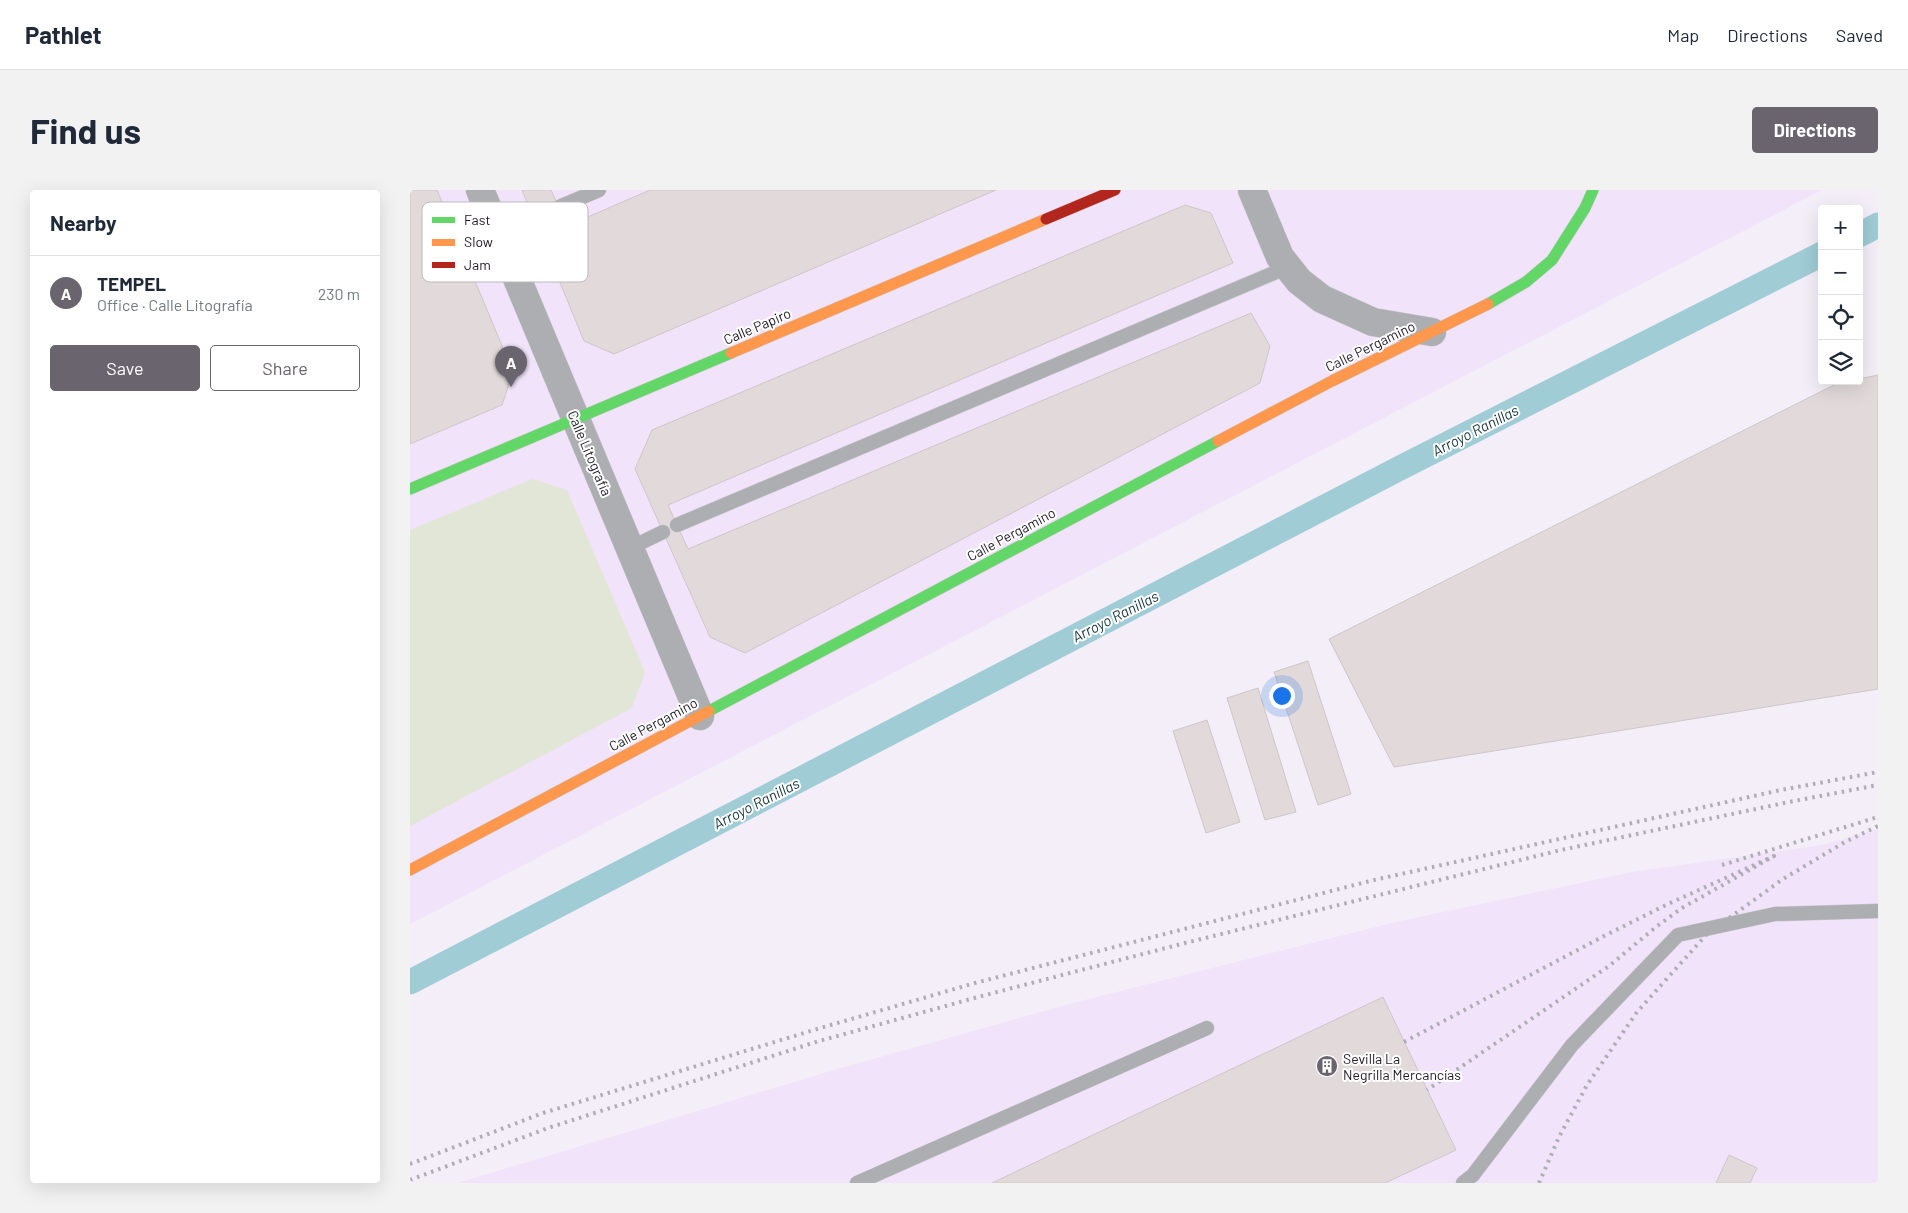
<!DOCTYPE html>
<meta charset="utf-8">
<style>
body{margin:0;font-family:Barlow,sans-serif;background:#f2f2f3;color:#1f2937}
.controls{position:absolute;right:15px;top:15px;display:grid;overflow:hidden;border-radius:5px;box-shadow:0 5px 20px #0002}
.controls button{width:45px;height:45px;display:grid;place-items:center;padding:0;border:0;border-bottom:1px solid #e0e1e3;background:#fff;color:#1f2937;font:25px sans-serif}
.you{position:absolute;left:871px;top:505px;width:18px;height:18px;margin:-12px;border:4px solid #fff;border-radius:50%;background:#1a73e8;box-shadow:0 0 0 8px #1a73e833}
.badge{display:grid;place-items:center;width:32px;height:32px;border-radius:50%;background:#6a646e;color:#fff;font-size:16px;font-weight:700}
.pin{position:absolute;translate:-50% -41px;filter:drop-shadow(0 1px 2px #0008)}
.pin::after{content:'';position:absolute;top:26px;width:18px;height:15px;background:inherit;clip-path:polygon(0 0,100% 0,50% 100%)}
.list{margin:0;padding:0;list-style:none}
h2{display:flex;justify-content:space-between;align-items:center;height:65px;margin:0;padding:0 20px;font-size:21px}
h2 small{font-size:16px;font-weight:400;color:#747a83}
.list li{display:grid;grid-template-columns:32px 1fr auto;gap:15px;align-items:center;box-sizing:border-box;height:75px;padding:0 20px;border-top:1px solid #e0e1e3}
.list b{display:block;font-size:19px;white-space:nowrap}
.list p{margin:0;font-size:16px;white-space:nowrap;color:#747a83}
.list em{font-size:16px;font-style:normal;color:#747a83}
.actions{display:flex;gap:10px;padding:15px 20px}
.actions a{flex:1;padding:11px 0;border:1px solid #6a646e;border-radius:5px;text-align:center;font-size:18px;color:#6a646e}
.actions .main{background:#6a646e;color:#fff}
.icon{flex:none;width:28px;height:28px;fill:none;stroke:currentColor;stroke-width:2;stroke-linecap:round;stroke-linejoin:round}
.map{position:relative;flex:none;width:1468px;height:993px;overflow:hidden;border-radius:5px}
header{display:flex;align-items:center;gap:30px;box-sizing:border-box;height:70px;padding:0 25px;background:#fff;border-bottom:1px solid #e0e1e3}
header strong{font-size:24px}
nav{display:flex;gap:28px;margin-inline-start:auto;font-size:18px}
.intro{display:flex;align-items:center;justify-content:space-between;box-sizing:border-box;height:120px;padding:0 30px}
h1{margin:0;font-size:35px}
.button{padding:12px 22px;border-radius:5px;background:#6a646e;color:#fff;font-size:18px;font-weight:700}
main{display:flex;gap:30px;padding:0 30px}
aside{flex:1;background:#fff;border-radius:5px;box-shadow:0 5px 20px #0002}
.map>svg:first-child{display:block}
.built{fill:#f0e3fa}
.green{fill:#e2e6d7}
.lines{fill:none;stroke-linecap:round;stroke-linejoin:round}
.canal{stroke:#a0ccd5;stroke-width:25}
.building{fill:#e1d9da;stroke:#cec6c7}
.lane-casing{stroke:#cdc9d0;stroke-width:15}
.street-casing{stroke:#cdc9d0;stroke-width:29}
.fast-casing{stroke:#cdc9d0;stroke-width:12}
.slow-casing{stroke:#cdc9d0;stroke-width:12}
.jam-casing{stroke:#cdc9d0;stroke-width:12}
.lane{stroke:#acaeb2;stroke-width:14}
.street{stroke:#acaeb2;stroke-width:28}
.fast{stroke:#63d668;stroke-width:11}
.slow{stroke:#ff974d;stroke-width:11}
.jam{stroke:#b3261e;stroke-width:11}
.rail{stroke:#afadb3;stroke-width:4;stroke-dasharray:2.5 5;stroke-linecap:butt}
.labels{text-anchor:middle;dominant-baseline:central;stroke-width:4;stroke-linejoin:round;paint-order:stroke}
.street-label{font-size:14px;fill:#201a24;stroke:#fff}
.poi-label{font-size:14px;fill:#201a24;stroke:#fff;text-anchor:start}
.water-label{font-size:15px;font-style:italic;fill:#133438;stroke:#fff}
.key{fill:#fff;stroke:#bcbabd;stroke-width:1}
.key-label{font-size:14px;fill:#201a24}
</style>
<header>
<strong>Pathlet</strong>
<nav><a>Map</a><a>Directions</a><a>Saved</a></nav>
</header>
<div class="intro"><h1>Find us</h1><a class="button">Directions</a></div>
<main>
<aside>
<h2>Nearby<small></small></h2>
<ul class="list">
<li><span class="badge">A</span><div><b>TEMPEL</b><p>Office · Calle Litografía</p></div><em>230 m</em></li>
</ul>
<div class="actions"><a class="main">Save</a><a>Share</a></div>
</aside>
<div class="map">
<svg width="1468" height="993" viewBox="0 0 1468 993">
<rect width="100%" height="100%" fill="#f3eef7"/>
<g class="built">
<path d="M 0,0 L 1412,0 L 0,734 Z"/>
<path d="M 1468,639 L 1468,993 L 48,993 L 424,880 L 667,812 L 986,732 L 1222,682 L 1412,655 Z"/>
</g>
<path class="green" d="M 122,289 L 157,300 L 235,482 L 222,518 L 0,636 L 0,340 Z"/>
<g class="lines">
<g class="canal">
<path d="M 1449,45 L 1468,35"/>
<path d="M 0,792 L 992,277 L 1412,64"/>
</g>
</g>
<g class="building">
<path d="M 0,0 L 27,0 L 103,182 L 92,215 L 0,254 Z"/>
<path d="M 112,0 L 141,0 L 157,36 L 240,0 L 586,0 L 204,164 L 174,151 Z"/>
<path d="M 775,15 L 801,23 L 823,73 L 258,315 L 278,359 L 841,123 L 860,156 L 850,193 L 335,463 L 300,447 L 225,279 L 242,240 Z"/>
<path d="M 1468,185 L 1468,499 L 984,577 L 919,449 L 1428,193 L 1449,191 L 1449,189 Z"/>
<path d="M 898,471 L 941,604 L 908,615 L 864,482 Z"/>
<path d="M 848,498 L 886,622 L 855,630 L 817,508 Z"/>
<path d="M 797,530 L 830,632 L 796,643 L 763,541 Z"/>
<path d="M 973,807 L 1046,960 L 975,993 L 582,993 Z"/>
<path d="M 1319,965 L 1347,978 L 1340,993 L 1306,993 Z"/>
</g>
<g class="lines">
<g class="lane-casing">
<g id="lane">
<path d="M 149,17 L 189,0"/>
<path d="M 94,56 L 124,28"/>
<path d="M 267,335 L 878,77"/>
<path d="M 220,358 L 253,342"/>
<path d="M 447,993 L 797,838"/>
<path d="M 1053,993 L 1063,985 L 1162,855 L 1268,745 L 1365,724 L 1468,721"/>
</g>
</g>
<g class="street-casing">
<g id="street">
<path d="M 70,0 L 290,526"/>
<path d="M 842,0 L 870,67 L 889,91 L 912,109 L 963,132 L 1022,142"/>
</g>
</g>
<g class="fast-casing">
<g id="fast">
<path d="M 1078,114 L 1116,92 L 1142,70 L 1175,18 L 1183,0"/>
<path d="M 0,299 L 321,163"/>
<path d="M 299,521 L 808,251"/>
</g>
</g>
<g class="slow-casing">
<g id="slow">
<path d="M 321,163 L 636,29"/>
<path d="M 808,251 L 922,191 L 1078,114"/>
<path d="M 0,680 L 299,521"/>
</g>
</g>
<g class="jam-casing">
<path id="jam" d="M 636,29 L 705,0"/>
</g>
<use href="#lane" class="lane"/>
<use href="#street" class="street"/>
<use href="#fast" class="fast"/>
<use href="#slow" class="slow"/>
<use href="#jam" class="jam"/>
<g class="rail">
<path d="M 1312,675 L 1468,627"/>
<path d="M 994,852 L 1194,746 L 1258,714 L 1364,666 L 1272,718 L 1246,737 L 1199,776 L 1017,900"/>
<path d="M 0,974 L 133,923 L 407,839 L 565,793 L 964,690 L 1371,600 L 1468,582"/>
<path d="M 0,990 L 138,938 L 409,851 L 568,807 L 775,753 L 1151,660 L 1379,612 L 1468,595"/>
<path d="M 1129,993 L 1149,947 L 1177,895 L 1227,822 L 1297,744 L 1373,689 L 1435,652 L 1468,636"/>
</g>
</g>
<defs>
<g id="building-disc" transform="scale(1.125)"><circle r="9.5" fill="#6a646e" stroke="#fff"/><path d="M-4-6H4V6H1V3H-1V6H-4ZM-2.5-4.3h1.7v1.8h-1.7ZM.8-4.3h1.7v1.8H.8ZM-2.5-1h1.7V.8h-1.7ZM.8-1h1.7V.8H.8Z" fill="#fff"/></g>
</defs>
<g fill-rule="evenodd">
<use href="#building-disc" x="917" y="876"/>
</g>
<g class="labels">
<g class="street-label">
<text transform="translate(347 136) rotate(-23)">Calle Papiro</text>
<text transform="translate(960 156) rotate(-26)">Calle Pergamino</text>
<text transform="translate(180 263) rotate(67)">Calle Litografía</text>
<text transform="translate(601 344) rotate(-28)">Calle Pergamino</text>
<text transform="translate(243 534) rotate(-28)">Calle Pergamino</text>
</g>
<g class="poi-label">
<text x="933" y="868">Sevilla La<tspan x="933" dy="16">Negrilla Mercancías</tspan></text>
</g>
<g class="water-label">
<text transform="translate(1065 240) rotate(-27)">Arroyo Ranillas</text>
<text transform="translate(705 426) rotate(-27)">Arroyo Ranillas</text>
<text transform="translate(346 613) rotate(-27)">Arroyo Ranillas</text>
</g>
</g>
<rect x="12" y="12" width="166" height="80" rx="8" class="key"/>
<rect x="22" y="27" width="23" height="6" fill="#63d668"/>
<rect x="22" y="49" width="23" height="7" fill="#ff974d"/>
<rect x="22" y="72" width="23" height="6" fill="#b3261e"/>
<g class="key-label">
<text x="54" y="35">Fast</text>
<text x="54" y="57">Slow</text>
<text x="54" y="80">Jam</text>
</g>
</svg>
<div class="controls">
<button>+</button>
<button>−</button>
<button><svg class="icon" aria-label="locate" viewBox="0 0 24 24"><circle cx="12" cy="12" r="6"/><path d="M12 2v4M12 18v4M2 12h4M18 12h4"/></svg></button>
<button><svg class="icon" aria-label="layers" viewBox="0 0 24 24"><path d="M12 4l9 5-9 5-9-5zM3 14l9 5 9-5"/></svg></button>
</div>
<div class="you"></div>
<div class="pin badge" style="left:101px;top:197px">A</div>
</div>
</main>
